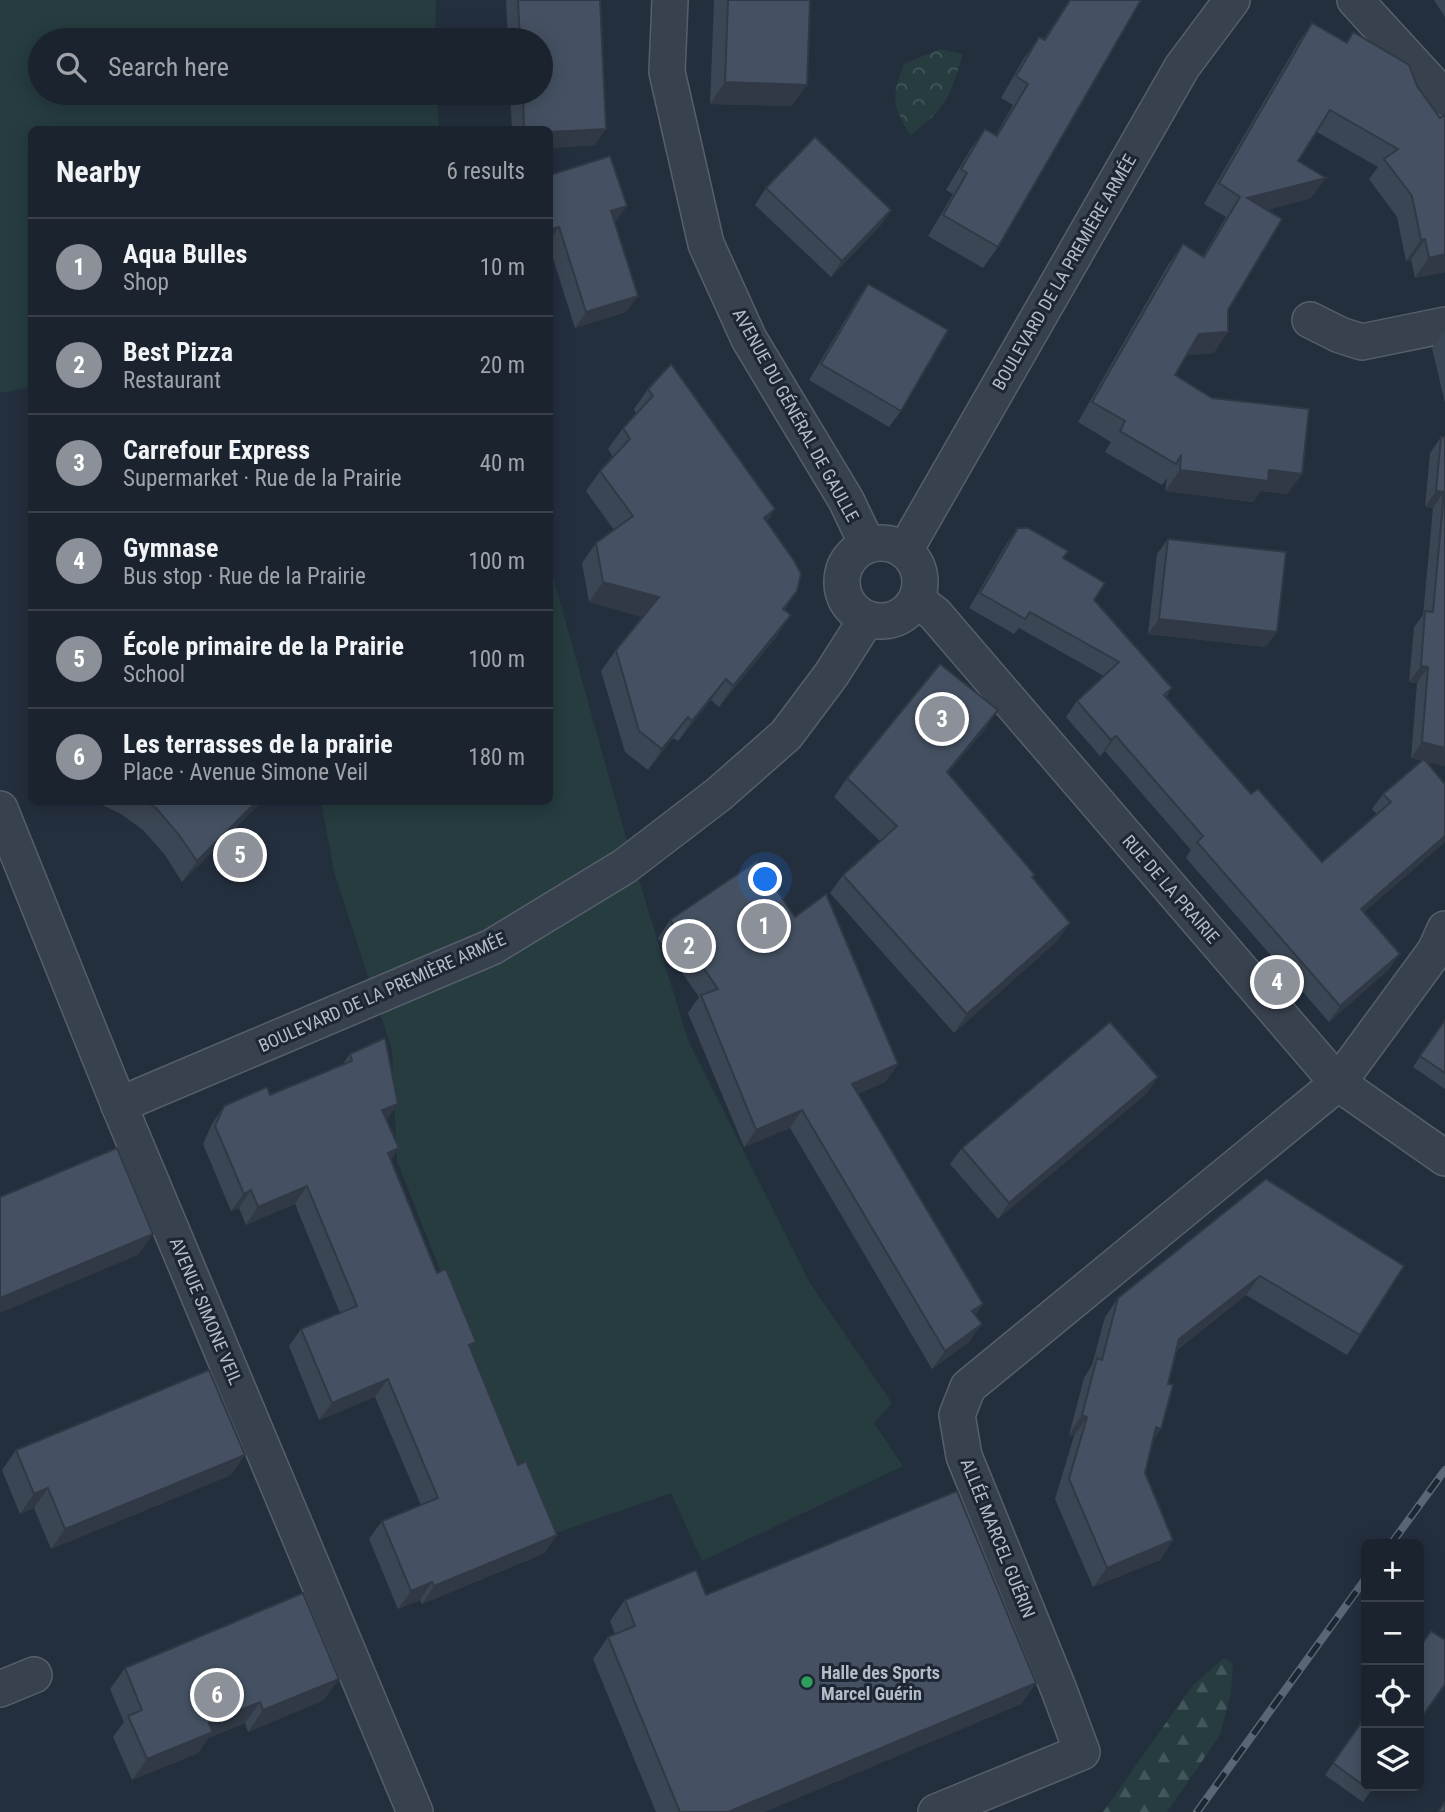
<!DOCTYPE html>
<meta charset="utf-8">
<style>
body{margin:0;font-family:"Roboto Condensed",sans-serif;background:#242b36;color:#f1f3f6}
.controls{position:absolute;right:21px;bottom:21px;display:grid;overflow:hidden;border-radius:10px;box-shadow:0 4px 18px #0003}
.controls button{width:63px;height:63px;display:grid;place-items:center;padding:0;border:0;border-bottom:2px solid #39404a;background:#1b232e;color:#f1f3f6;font:35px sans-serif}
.you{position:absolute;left:766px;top:880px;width:24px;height:24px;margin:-18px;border:5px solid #fff;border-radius:50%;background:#1a73e8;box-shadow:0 0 0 10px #1a73e833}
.badge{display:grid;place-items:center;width:46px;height:46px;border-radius:50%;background:#8c9099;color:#fff;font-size:23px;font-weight:700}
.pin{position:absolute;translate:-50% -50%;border:4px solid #fff;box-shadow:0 2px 7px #0006}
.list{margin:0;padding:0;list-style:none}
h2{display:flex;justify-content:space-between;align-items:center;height:91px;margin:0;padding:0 28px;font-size:30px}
h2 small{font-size:23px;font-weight:400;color:#a0a4aa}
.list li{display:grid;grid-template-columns:46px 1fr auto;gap:21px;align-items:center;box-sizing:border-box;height:98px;padding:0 28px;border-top:2px solid #39404a}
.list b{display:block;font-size:26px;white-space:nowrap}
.list p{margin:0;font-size:23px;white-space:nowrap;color:#a0a4aa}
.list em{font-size:23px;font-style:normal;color:#a0a4aa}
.icon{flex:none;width:38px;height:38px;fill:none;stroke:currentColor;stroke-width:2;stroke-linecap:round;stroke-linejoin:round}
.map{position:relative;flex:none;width:1445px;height:1812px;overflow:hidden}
.search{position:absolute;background:#1b232e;box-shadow:0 4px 18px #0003;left:28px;top:28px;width:525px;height:77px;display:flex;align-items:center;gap:18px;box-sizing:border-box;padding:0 24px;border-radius:38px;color:#a0a4aa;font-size:26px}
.panel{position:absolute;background:#1b232e;box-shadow:0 4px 18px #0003;left:28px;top:126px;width:525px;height:679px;border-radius:10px}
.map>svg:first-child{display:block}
.grass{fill:#263c3f}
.forest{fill:url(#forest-firs)}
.park{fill:url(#park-crowns)}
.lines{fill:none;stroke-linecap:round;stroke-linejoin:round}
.street-casing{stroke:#565f6c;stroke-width:38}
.street{stroke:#38414e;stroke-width:35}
.rail-casing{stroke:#5a6575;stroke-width:8}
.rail{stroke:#1d2633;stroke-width:5;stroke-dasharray:16;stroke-linecap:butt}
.wall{fill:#3b4654}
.shaded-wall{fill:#303945}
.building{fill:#455162;stroke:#303945;stroke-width:2}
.leisure-dot{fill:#2e9e5b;stroke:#1d2633;stroke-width:2.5}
.labels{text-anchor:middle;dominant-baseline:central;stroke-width:6;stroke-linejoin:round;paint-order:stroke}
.street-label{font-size:18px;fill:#b4bcc9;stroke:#1d2633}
.poi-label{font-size:18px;font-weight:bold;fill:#b4bcc9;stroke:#1d2633;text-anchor:start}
</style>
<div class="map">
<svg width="1445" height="1812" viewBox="0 0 1445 1812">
<defs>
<pattern id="forest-firs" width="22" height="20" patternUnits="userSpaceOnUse" patternTransform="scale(1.75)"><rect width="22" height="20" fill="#263c3f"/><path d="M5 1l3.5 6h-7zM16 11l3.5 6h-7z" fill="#435659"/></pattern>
<pattern id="park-crowns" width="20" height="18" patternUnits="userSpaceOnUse" patternTransform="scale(1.75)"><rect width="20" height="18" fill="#263c3f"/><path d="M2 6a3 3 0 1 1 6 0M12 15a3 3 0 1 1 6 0" fill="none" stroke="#435659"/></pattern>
</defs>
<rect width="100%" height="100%" fill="#242f3e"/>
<g class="grass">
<path d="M 0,0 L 436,0 L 435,40 L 40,40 L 40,93 L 437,93 L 439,129 L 32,130 L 31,387 L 0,393 Z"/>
<path d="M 550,566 L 625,834 L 688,1040 L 810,1283 L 892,1403 L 874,1423 L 903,1466 L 702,1561 L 671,1493 L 545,1537 L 397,1161 L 392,1050 L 335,875 L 321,802 L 550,802 Z"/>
</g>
<path class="forest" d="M 1224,1658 L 1233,1664 L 1231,1693 L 1220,1735 L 1167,1812 L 1103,1812 L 1192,1686 Z"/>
<path class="park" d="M 940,49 L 963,54 C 949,97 948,108 910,135 C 892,103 891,99 904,64 Z"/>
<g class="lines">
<g class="street-casing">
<g id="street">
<path d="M 670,0 L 667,72 L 706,244 L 749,339 L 846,500 L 867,544"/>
<path d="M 1355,0 L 1445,98"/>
<path d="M 1310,320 L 1340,335 L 1362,342 L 1445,325"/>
<circle cx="881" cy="582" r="39"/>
<path d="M 905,550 L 1182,67 L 1232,0"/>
<path d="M 917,600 L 935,614 L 1338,1083 L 1445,1158"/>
<path d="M 0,809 L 119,1105 L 415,1812"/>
<path d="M 119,1105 L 492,947 L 625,866 L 719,794 L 786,735 L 831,675 L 866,620"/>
<path d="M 0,1689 L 34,1675"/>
<path d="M 936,1812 L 1082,1752 L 1059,1690 L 964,1456 L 957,1415 L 968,1387 L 1338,1083 L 1435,951 L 1445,929"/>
</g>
</g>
<use href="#street" class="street"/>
<g class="rail-casing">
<g id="rail">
<path d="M 1391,1544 L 1445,1470"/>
<path d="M 1197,1812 L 1366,1578"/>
</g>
</g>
<use href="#rail" class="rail"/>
</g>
<g class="wall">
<path d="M 506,0 L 600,0 L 595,145 L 550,148 L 550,130 L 512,130 L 510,93 L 541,93 L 541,40 L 508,40 Z"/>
<path d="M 714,0 L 810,0 L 792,106 L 710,104 Z"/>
<path d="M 1069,0 L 1141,0 L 998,247 L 983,268 L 928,236 L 953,194 L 946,190 L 970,150 L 985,129 L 996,135 L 1013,105 L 1001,98 L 1024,58 L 1039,37 L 1044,39 Z"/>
<path d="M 1434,0 L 1445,0 L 1445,17 Z"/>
<path d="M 1312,23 L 1346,42 L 1353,32 L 1417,86 L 1440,118 L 1445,114 L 1445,272 L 1415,278 L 1411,260 L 1406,261 L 1397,217 L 1369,179 L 1378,167 L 1317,132 L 1298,161 L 1311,198 L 1267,210 L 1228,310 L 1214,353 L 1187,355 L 1175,375 L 1302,474 L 1287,494 L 1261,491 L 1253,502 L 1165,491 L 1167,478 L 1162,485 L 1105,452 L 1111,442 L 1078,422 L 1168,265 L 1183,244 L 1203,256 L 1226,217 L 1204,204 L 1298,43 Z"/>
<path d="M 550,175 L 627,206 L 614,223 L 626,312 L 575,328 L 550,249 Z"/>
<path d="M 766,188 L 891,210 L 880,226 L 831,277 L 755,205 Z"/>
<path d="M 868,284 L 901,411 L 889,427 L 809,380 L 857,300 Z"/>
<path d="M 1443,332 L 1445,332 L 1445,403 L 1432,348 Z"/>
<path d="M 648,389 L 775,509 L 767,521 L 797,591 L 784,610 L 777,636 L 719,707 L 711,700 L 678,741 L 673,738 L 648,770 L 625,752 L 601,671 L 616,650 L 642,617 L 589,602 L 582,563 L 596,543 L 614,530 L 586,491 L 600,471 L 613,457 L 608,449 L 623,428 L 636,414 L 634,409 Z"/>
<path d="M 1441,437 L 1445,437 L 1445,766 L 1427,762 L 1445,784 L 1445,842 L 1364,912 L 1389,969 L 1329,1022 L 1186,858 L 1191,850 L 1105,751 L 1100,756 L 1066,717 L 1077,701 L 1104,676 L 1019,628 L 1014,634 L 969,608 L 1007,543 L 1018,528 L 1063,558 L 1094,600 L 1172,688 L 1166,697 L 1251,794 L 1322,862 L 1377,814 L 1372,809 L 1383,794 L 1422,761 L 1411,758 L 1417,683 L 1409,682 L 1414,627 L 1423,615 L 1433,508 L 1425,507 L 1430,453 Z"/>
<path d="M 1168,539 L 1266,647 L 1148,634 L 1157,554 Z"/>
<path d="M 985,729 L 948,773 L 1035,875 L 1033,878 L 1070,923 L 1057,941 L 954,1033 L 830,893 L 843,875 L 880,841 L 834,797 L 847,778 Z"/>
<path d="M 96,802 L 261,802 L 182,882 L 165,855 L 143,830 L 121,814 Z"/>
<path d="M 670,920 L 898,1064 L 885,1082 L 858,1094 L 983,1304 L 975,1315 L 969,1342 L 932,1369 L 790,1128 L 744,1147 L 688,1013 L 699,997 L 658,938 Z"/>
<path d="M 1445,1020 L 1445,1089 L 1413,1067 Z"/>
<path d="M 350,1054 L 387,1120 L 391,1160 L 437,1273 L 476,1342 L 471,1350 L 545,1553 L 422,1604 L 420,1600 L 398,1609 L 369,1539 L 382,1521 L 421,1505 L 375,1397 L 319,1420 L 289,1346 L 301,1329 L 340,1313 L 295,1204 L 246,1225 L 239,1208 L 231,1211 L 203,1144 L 212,1124 L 224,1106 L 270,1095 L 342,1065 Z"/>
<path d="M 1158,1077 L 1146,1094 L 998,1219 L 950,1164 L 962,1148 Z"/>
<path d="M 1266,1179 L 1360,1335 L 1347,1355 L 1246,1295 L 1177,1350 L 1168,1384 L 1161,1429 L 1153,1441 L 1145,1473 L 1173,1540 L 1160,1560 L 1093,1587 L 1055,1499 L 1074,1436 L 1069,1435 L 1084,1378 L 1092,1365 L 1105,1317 L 1118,1298 Z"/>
<path d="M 16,1450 L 231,1475 L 51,1549 L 34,1508 L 20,1514 L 2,1470 Z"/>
<path d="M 706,1595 L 1036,1683 L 1021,1704 L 764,1812 L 656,1812 L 593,1659 L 608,1637 L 615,1634 L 610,1621 L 625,1600 Z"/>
<path d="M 125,1668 L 324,1700 L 248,1732 L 245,1723 L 208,1738 L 198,1753 L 132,1780 L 113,1737 L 124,1722 L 110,1689 Z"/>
<path d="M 1366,1716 L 1374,1786 L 1363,1802 L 1325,1775 Z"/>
</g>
<g class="shaded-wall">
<path d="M 725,82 L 807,85 L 792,106 L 710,104 Z"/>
<path d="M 606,129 L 595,145 L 550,148 L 550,132 Z"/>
<path d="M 1326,178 L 1311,198 L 1232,219 L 1247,198 Z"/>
<path d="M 627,206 L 615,222 L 599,227 L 611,211 Z"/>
<path d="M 891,210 L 880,226 L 831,277 L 842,261 Z"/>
<path d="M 559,227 L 550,241 L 550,230 Z"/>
<path d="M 1425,239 L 1411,260 L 1406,261 L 1421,240 Z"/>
<path d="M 1445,254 L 1445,272 L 1415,278 L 1429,258 Z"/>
<path d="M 638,296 L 626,312 L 575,328 L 586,312 Z"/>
<path d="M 1228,332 L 1214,353 L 1184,355 L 1199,334 Z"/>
<path d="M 1180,470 L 1269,470 L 1302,474 L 1287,494 L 1261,491 L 1253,502 L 1165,491 Z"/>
<path d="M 1436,491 L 1444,492 L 1433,508 L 1425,507 Z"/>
<path d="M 775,509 L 761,530 L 764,518 Z"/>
<path d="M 603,582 L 659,597 L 644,618 L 589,602 Z"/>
<path d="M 791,615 L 777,636 L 719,707 L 733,686 Z"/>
<path d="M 1159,619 L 1277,632 L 1266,647 L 1148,634 Z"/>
<path d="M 1421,666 L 1428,667 L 1417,683 L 1409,682 Z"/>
<path d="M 726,679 L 711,700 L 678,741 L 692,721 Z"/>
<path d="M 998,710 L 985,729 L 934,790 L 947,772 Z"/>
<path d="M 688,717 L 673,738 L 648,770 L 662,749 Z"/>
<path d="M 1116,736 L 1105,751 L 1100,756 L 1111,740 Z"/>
<path d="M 1422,742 L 1445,748 L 1445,766 L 1411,758 Z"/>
<path d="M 256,802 L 261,802 L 182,882 L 197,861 Z"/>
<path d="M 1445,836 L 1445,842 L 1350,924 L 1361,909 Z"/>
<path d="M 1070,923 L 1057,941 L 954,1033 L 967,1014 Z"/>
<path d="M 1400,954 L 1389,969 L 1329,1022 L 1340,1006 Z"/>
<path d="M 898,1064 L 885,1082 L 839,1102 L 852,1084 Z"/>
<path d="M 1158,1077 L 1146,1094 L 998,1219 L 1009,1203 Z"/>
<path d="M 398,1104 L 385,1122 L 382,1110 Z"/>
<path d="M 802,1110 L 790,1128 L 744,1147 L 756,1130 Z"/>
<path d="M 399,1148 L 387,1166 L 388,1153 Z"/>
<path d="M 307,1186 L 295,1204 L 246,1225 L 258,1207 Z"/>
<path d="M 251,1190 L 239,1208 L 231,1211 L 244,1194 Z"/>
<path d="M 153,1234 L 138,1255 L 0,1313 L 0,1298 Z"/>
<path d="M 1260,1276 L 1246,1295 L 1166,1358 L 1179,1339 Z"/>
<path d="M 983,1304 L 971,1322 L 972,1311 Z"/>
<path d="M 982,1324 L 969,1342 L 932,1369 L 945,1351 Z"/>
<path d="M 476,1342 L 464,1359 L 469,1345 Z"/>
<path d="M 388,1379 L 375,1397 L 319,1420 L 332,1403 Z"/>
<path d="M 1082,1415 L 1087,1417 L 1074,1436 L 1069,1435 Z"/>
<path d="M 1156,1427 L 1161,1429 L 1148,1448 Z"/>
<path d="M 245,1455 L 231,1475 L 51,1549 L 65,1529 Z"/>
<path d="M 48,1488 L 34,1508 L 20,1514 L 34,1494 Z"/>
<path d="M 557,1535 L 545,1553 L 422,1604 L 434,1586 Z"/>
<path d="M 1173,1540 L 1160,1560 L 1093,1587 L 1107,1568 Z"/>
<path d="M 432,1582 L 420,1600 L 398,1609 L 411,1591 Z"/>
<path d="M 339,1679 L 324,1700 L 248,1732 L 263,1710 Z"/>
<path d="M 1036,1683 L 1021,1704 L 764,1812 L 728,1812 Z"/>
<path d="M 260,1702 L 245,1723 L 208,1738 L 198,1753 L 132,1780 L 147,1759 L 209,1723 Z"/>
</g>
<g class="building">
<path d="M 518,0 L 600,0 L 606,129 L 550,132 L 550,130 L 524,130 L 523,93 L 541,93 L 541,40 L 520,40 Z"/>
<path d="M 728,0 L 810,0 L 807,85 L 725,82 Z"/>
<path d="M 1070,0 L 1141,0 L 998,247 L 943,215 L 967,173 L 961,169 L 985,129 L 997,136 L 1028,84 L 1016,76 L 1039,37 L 1045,40 Z"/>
<path d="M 1312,23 L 1347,43 L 1353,32 L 1409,65 L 1417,86 L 1440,118 L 1445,114 L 1445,254 L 1429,258 L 1425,239 L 1421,240 L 1412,196 L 1384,159 L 1398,149 L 1330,110 L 1298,161 L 1326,178 L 1247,198 L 1282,219 L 1228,310 L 1228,332 L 1199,334 L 1175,375 L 1212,398 L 1309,409 L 1302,474 L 1269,470 L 1268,481 L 1180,470 L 1181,455 L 1176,464 L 1120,431 L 1125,421 L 1092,402 L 1183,244 L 1204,257 L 1240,197 L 1219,183 Z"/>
<path d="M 815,137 L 891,210 L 842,261 L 766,188 Z"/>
<path d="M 610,156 L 627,206 L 611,211 L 638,296 L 586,312 L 559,227 L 550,230 L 550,175 Z"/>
<path d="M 868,284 L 948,330 L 901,411 L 821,364 Z"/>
<path d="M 671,364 L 775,509 L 764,518 L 795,562 L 801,574 L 797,591 L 783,609 L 791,615 L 733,686 L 726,679 L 692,721 L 688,717 L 662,749 L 639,731 L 616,650 L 659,597 L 603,582 L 596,543 L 633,516 L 600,471 L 630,439 L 623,428 L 653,396 L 648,389 Z"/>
<path d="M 1441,437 L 1445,437 L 1445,748 L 1422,742 L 1428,667 L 1421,666 L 1425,611 L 1433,612 L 1444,492 L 1436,491 Z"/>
<path d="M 1018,528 L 1028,528 L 1068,551 L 1063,558 L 1105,583 L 1094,600 L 1172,688 L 1164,695 L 1251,794 L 1258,789 L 1322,862 L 1391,802 L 1383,794 L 1424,759 L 1445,784 L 1445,836 L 1361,909 L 1400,954 L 1340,1006 L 1197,842 L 1203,836 L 1116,736 L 1111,740 L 1077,701 L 1119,662 L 1030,612 L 1025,619 L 980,593 Z"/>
<path d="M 1168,539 L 1286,552 L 1277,632 L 1159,619 Z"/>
<path d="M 940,664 L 998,710 L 947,772 L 1035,875 L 1032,877 L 1070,923 L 967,1014 L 843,875 L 897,826 L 847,778 Z"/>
<path d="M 147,802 L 256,802 L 197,861 L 179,835 L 157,809 Z"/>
<path d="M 757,861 L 795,917 L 826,894 L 898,1064 L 852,1084 L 983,1304 L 972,1311 L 982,1324 L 945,1351 L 802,1110 L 756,1130 L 701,995 L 718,989 L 670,920 Z"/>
<path d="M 1445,1020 L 1445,1073 L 1420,1056 Z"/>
<path d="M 1110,1022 L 1158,1077 L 1009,1203 L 962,1148 Z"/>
<path d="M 385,1038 L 398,1104 L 382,1110 L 399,1148 L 388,1153 L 437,1273 L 446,1269 L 476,1342 L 469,1345 L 518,1465 L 526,1461 L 557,1535 L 434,1586 L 432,1582 L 411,1591 L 382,1521 L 438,1498 L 388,1379 L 332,1403 L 301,1329 L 357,1306 L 307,1186 L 258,1207 L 251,1190 L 244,1194 L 215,1126 L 224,1106 L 267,1087 L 270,1095 L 352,1061 L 350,1054 Z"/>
<path d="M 117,1148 L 153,1234 L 0,1298 L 0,1197 Z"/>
<path d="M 1266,1179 L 1404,1266 L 1360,1335 L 1260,1276 L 1179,1339 L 1168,1384 L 1173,1385 L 1161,1429 L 1156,1427 L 1145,1473 L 1173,1540 L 1107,1568 L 1069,1479 L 1087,1417 L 1082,1415 L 1097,1358 L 1102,1360 L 1118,1298 Z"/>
<path d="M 209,1370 L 245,1455 L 65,1529 L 48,1488 L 34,1494 L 16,1450 Z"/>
<path d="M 957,1491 L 1036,1683 L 728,1812 L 680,1812 L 608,1637 L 635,1626 L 625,1600 L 696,1570 L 706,1595 Z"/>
<path d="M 303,1593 L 339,1679 L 263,1710 L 260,1702 L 209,1723 L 213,1732 L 147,1759 L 128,1716 L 142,1710 L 125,1668 Z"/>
<path d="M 1431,1631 L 1445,1640 L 1445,1684 L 1419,1721 L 1419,1648 Z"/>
<path d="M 1366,1716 L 1366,1786 L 1374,1786 L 1371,1791 L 1333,1763 Z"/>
<path d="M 1445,1802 L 1445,1812 L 1438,1812 Z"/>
</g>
<circle class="leisure-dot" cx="807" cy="1682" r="7"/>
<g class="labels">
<g class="street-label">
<text transform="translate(1064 272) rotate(-60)">BOULEVARD DE LA PREMIÈRE ARMÉE</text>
<text transform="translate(796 415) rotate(61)">AVENUE DU GÉNÉRAL DE GAULLE</text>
<text transform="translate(1171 889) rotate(49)">RUE DE LA PRAIRIE</text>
<text transform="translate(382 992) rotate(-24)">BOULEVARD DE LA PREMIÈRE ARMÉE</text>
<text transform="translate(206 1311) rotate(67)">AVENUE SIMONE VEIL</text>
<text transform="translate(998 1538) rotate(68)">ALLÉE MARCEL GUÉRIN</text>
</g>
<g class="poi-label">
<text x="821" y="1672">Halle des Sports<tspan x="821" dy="21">Marcel Guérin</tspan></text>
</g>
</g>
</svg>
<div class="controls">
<button>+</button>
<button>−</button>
<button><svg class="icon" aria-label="locate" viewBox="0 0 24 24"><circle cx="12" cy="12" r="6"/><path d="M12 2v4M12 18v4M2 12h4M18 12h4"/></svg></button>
<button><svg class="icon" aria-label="layers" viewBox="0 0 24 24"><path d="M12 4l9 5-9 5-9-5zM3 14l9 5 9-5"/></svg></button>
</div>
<div class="you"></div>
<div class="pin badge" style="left:764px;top:926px">1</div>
<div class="pin badge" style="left:689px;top:946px">2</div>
<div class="pin badge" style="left:942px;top:719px">3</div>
<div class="pin badge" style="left:1277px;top:982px">4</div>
<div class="pin badge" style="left:240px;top:855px">5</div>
<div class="pin badge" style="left:217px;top:1695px">6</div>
<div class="search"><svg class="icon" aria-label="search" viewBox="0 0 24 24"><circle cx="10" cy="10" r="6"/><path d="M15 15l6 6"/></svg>Search here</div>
<section class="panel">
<h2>Nearby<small>6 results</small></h2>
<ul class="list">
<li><span class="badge">1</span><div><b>Aqua Bulles</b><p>Shop</p></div><em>10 m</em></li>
<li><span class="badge">2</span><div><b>Best Pizza</b><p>Restaurant</p></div><em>20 m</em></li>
<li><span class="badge">3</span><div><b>Carrefour Express</b><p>Supermarket · Rue de la Prairie</p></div><em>40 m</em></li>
<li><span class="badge">4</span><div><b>Gymnase</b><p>Bus stop · Rue de la Prairie</p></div><em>100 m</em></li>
<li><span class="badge">5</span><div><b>École primaire de la Prairie</b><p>School</p></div><em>100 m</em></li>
<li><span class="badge">6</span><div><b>Les terrasses de la prairie</b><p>Place · Avenue Simone Veil</p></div><em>180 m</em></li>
</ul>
</section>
</div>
